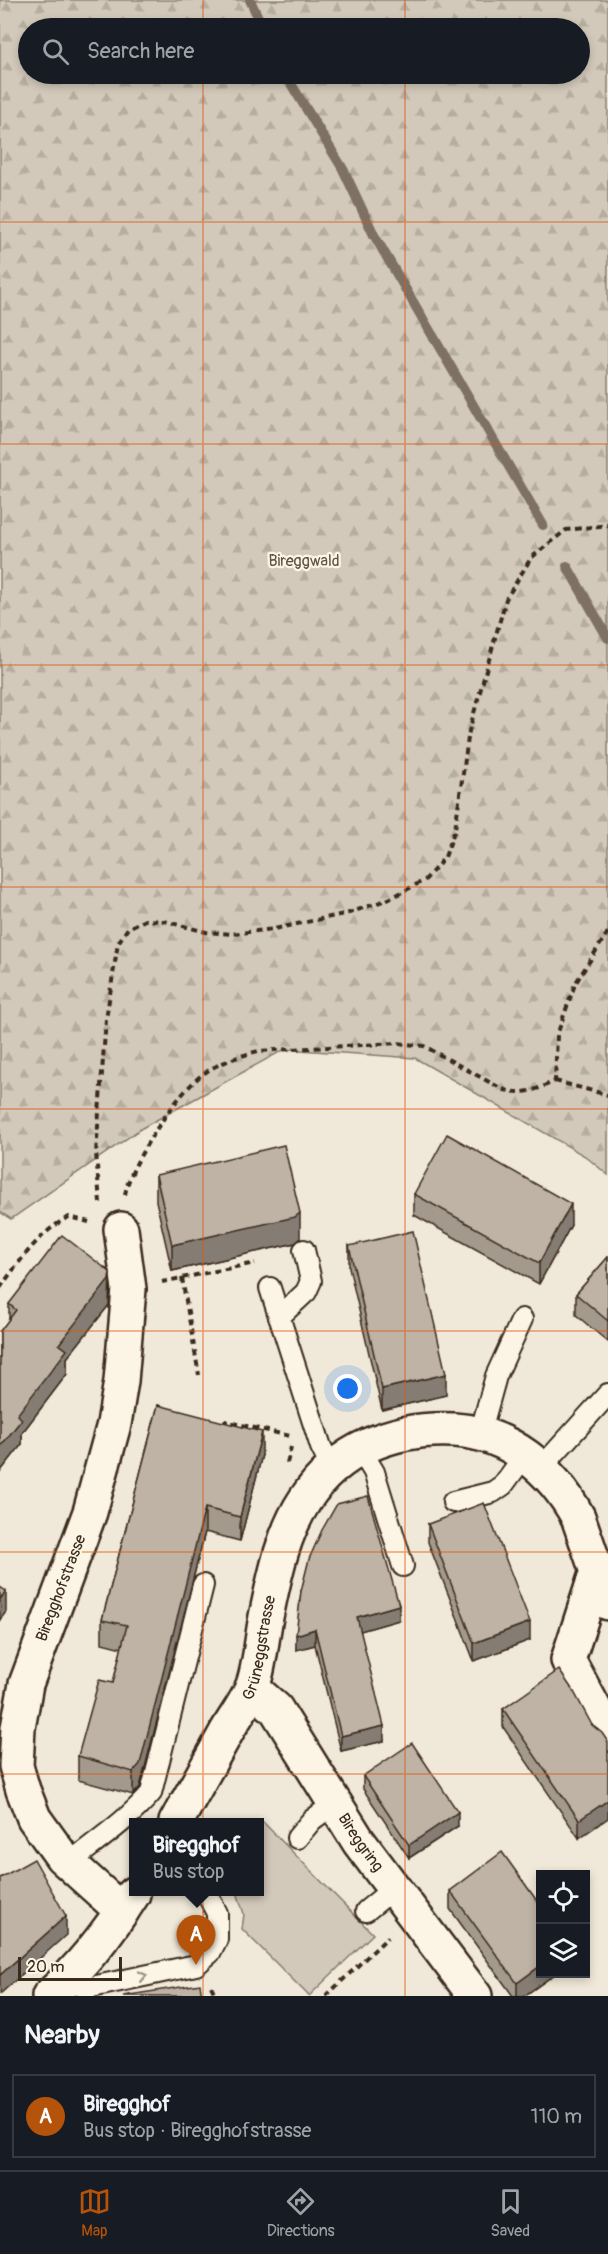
<!DOCTYPE html>
<meta charset="utf-8">
<style>
body{margin:0;font-family:Pangolin,sans-serif;background:#20242c;color:#f1f3f6}
.controls{position:absolute;right:18px;bottom:18px;display:grid;overflow:hidden;border-radius:0px;box-shadow:0 3px 9px #0003}
.controls button{width:54px;height:54px;display:grid;place-items:center;padding:0;border:0;border-bottom:2px solid #363941;background:#171b24;color:#f1f3f6;font:30px sans-serif}
.scale{position:absolute;left:18px;bottom:15px;width:104px;box-sizing:border-box;padding-left:6px;border:3px solid #3b2a1e;border-top:0;font-size:16px;line-height:21px;white-space:nowrap;color:#3b2a1e;-webkit-text-stroke:4px #fcf5e5;paint-order:stroke}
.you{position:absolute;left:348px;top:1389px;width:21px;height:21px;margin:-15px;border:4px solid #fff;border-radius:50%;background:#1a73e8;box-shadow:0 0 0 9px #1a73e833}
.badge{display:grid;place-items:center;width:39px;height:39px;border-radius:50%;background:#b45309;color:#fff;font-size:20px;font-weight:700}
.pin{position:absolute;translate:-50% -50px;filter:drop-shadow(0 2px 3px #0008)}
.pin::after{content:'';position:absolute;top:32px;width:21px;height:18px;background:inherit;clip-path:polygon(0 0,100% 0,50% 100%)}
.popup{position:absolute;left:129px;top:1818px;width:135px;height:78px;box-sizing:border-box;display:grid;place-content:center;border-radius:0px;background:#171b24;filter:drop-shadow(0 2px 4px #0005);font-size:20px;white-space:nowrap;color:#9ea1a6}
.popup b{font-size:22px;color:#f1f3f6}
.popup::after{content:'';position:absolute;left:50%;top:100%;margin-left:-12px;border:12px solid transparent;border-top-color:#171b24}
.list{margin:0;padding:0;list-style:none}
h2{display:flex;justify-content:space-between;align-items:center;height:78px;margin:0;padding:0 24px;font-size:26px}
h2 small{font-size:20px;font-weight:400;color:#9ea1a6}
.list li{display:grid;grid-template-columns:39px 1fr auto;gap:18px;align-items:center;box-sizing:border-box;height:84px;margin:0 12px 12px;padding:0 12px;border:2px solid #363941;border-radius:0px}
.list b{display:block;font-size:22px;white-space:nowrap}
.list p{margin:0;font-size:20px;white-space:nowrap;color:#9ea1a6}
.list em{font-size:20px;font-style:normal;color:#9ea1a6}
.icon{flex:none;width:33px;height:33px;fill:none;stroke:currentColor;stroke-width:2;stroke-linecap:round;stroke-linejoin:round}
.map{position:relative;flex:none;width:608px;height:1996px;overflow:hidden}
.search{position:absolute;background:#171b24;box-shadow:0 3px 9px #0003;left:18px;right:18px;top:18px;height:66px;display:flex;align-items:center;gap:15px;box-sizing:border-box;padding:0 21px;border-radius:33px;color:#9ea1a6;font-size:22px}
.sheet{height:174px;background:#171b24}
nav{display:flex;justify-content:space-around;align-items:center;box-sizing:border-box;height:84px;border-top:2px solid #363941;background:#171b24;font-size:16px;color:#9ea1a6}
nav a{display:grid;justify-items:center;gap:3px}
nav .on{color:#b45309}
.map>svg:first-child{display:block}
.grass{fill:#d2c9ba;stroke:#867a6c;stroke-width:1.5}
.forest{fill:url(#forest-firs);stroke:#867a6c;stroke-width:1.5;fill-rule:evenodd}
.lines{fill:none;stroke-linecap:round;stroke-linejoin:round}
.stream{stroke:#7e7163;stroke-width:10}
.lane-casing{stroke:#3b2a1e;stroke-width:24}
.street-casing{stroke:#3b2a1e;stroke-width:38}
.path{stroke:#3b2a1e;stroke-width:4;stroke-dasharray:6 4.5;stroke-linecap:butt}
.lane{stroke:#fcf5e5;stroke-width:20}
.street{stroke:#fcf5e5;stroke-width:33}
.wall{fill:#a39a8d;stroke:#3b2a1e;stroke-width:1.5}
.shaded-wall{fill:#857d73;stroke:#3b2a1e;stroke-width:1.5}
.building{fill:#beb3a4;stroke:#3b2a1e;stroke-width:1.5}
.oneway{stroke:#9c9082}
.grid{fill:none;stroke:#df570d;stroke-width:1.5;stroke-opacity:0.55}
.labels{text-anchor:middle;dominant-baseline:central;stroke-width:4.5;stroke-linejoin:round;paint-order:stroke}
.park-label{font-size:16px;fill:#615245;stroke:#fcf5e5}
.street-label{font-size:16px;fill:#3b2a1e;stroke:#fcf5e5}
</style>
<div class="map">
<svg width="608" height="1996" viewBox="0 0 608 1996">
<defs>
<pattern id="forest-firs" width="22" height="20" patternUnits="userSpaceOnUse" patternTransform="scale(1.5)"><rect width="22" height="20" fill="#d2c9ba"/><path d="M5 1l3.5 6h-7zM16 11l3.5 6h-7z" fill="#b5ad9f"/></pattern>
</defs>
<rect width="100%" height="100%" fill="#f0e9d9"/>
<filter id="ink" filterUnits="userSpaceOnUse"><feTurbulence type="fractalNoise" baseFrequency=".0167" numOctaves="2"/><feDisplacementMap in="SourceGraphic" scale="12" xChannelSelector="R" yChannelSelector="G"/><feConvolveMatrix kernelMatrix="1 2 1 2 8 2 1 2 1" color-interpolation-filters="sRGB"/></filter>
<g filter="url(#ink)">
<path class="grass" d="M 263,1822 L 373,1934 L 309,1996 L 242,1929 L 244,1914 L 237,1892 L 259,1892 L 259,1826 Z"/>
<path class="forest" d="M 0,0 L 608,0 L 608,1175 L 585,1156 L 415,1058 L 285,1049 L 142,1128 L 11,1219 L 0,1212 ZM 28,28 L 580,28 L 580,74 L 28,74 Z"/>
<g class="lines">
<g class="stream">
<path d="M 250,0 L 263,28"/>
<path d="M 285,74 L 343,169 L 374,235 L 543,525"/>
<path d="M 567,566 L 608,638"/>
</g>
<g class="lane-casing">
<g id="lane">
<path d="M 270,1288 L 321,1447 L 332,1469"/>
<path d="M 279,1317 L 306,1292 L 311,1281 L 304,1250"/>
<path d="M 480,1434 L 496,1376 L 522,1319"/>
<path d="M 360,1449 L 374,1472 L 403,1566"/>
<path d="M 541,1468 L 608,1394"/>
<path d="M 453,1502 L 493,1492 L 503,1485 L 525,1455"/>
<path d="M 297,1838 L 312,1820 L 335,1803"/>
<path d="M 69,1863 C 97,1841 128,1820 151,1793 L 203,1585"/>
<path d="M 366,1911 L 394,1888"/>
<path d="M 66,1981 L 87,1988 L 196,1965 L 210,1953 L 217,1939 L 217,1913 L 206,1892"/>
</g>
</g>
<g class="street-casing">
<g id="street">
<path d="M 121,1229 L 129,1289 L 121,1381 L 114,1424 L 90,1512 L 26,1684 L 18,1728 L 16,1766 L 23,1790 L 34,1818 L 62,1857 L 122,1911"/>
<path d="M 597,1571 L 568,1660 L 608,1734"/>
<path id="s1" d="M 252,1688 L 276,1709 L 359,1842 L 475,1996"/>
<path id="s2" d="M 176,1822 C 193,1792 210,1762 227,1731 C 235,1717 246,1703 252,1688 C 260,1668 262,1634 267,1612 C 275,1574 283,1533 305,1500 C 338,1449 394,1427 454,1430 C 509,1433 552,1469 578,1517 L 608,1603"/>
<path d="M 49,1996 C 81,1968 110,1930 133,1894"/>
</g>
</g>
<g class="path">
<path d="M 555,1081 L 608,1095"/>
<path d="M 125,1195 C 129,1164 180,1088 206,1072 C 221,1062 240,1056 258,1051 L 397,1043 L 424,1046 L 502,1089 C 523,1096 536,1090 555,1081 L 557,1035 L 575,984 L 608,932"/>
<path d="M 100,1203 L 96,1153 L 106,1019 L 118,943 L 128,928 L 145,920 L 164,921 L 206,932 L 232,934 L 274,929 L 349,913 L 389,899 L 425,880 L 445,857 L 455,829 L 469,731 L 506,599 L 531,558 L 566,530 L 608,525"/>
<path d="M 182,1278 L 199,1375"/>
<path d="M 162,1282 L 255,1263"/>
<path d="M 0,1288 C 19,1262 40,1231 69,1217 L 89,1222"/>
<path d="M 224,1424 L 225,1421 L 290,1436"/>
<path d="M 287,1463 L 291,1447"/>
<path d="M 211,1986 L 216,1996"/>
<path d="M 326,1996 L 388,1937"/>
</g>
<use href="#lane" class="lane"/>
<use href="#street" class="street"/>
</g>
<g class="wall">
<path d="M 156,1175 L 300,1239 L 295,1243 L 172,1271 L 156,1201 Z"/>
<path d="M 414,1194 L 571,1225 L 539,1284 L 414,1215 Z"/>
<path d="M 349,1246 L 446,1395 L 382,1410 L 349,1267 Z"/>
<path d="M 608,1257 L 608,1342 L 576,1315 L 576,1294 Z"/>
<path d="M 110,1296 L 109,1305 L 67,1358 L 67,1374 L 22,1433 L 22,1444 L 0,1472 L 0,1331 L 9,1320 L 9,1304 Z"/>
<path d="M 158,1405 L 262,1455 L 240,1541 L 205,1532 L 140,1787 L 133,1795 L 78,1780 L 78,1756 L 113,1683 L 122,1648 L 102,1643 L 102,1620 Z"/>
<path d="M 428,1524 L 530,1640 L 474,1661 L 428,1542 Z"/>
<path d="M 301,1591 L 399,1620 L 360,1631 L 384,1741 L 341,1751 L 315,1645 L 296,1650 Z"/>
<path d="M 503,1709 L 592,1725 L 579,1838 L 503,1727 Z"/>
<path d="M 363,1776 L 458,1826 L 409,1858 L 363,1789 Z"/>
<path d="M 450,1891 L 555,1974 L 524,1996 L 513,1996 L 450,1909 Z"/>
</g>
<g class="shaded-wall">
<path d="M 571,1204 L 571,1225 L 539,1284 L 539,1263 Z"/>
<path d="M 300,1213 L 300,1239 L 295,1243 L 172,1271 L 172,1245 Z"/>
<path d="M 110,1272 L 109,1305 L 67,1358 L 67,1374 L 22,1433 L 22,1444 L 0,1472 L 0,1447 L 17,1415 L 59,1344 Z"/>
<path d="M 446,1374 L 446,1395 L 382,1410 L 382,1389 Z"/>
<path d="M 262,1432 L 262,1455 L 240,1541 L 240,1517 Z"/>
<path d="M 205,1508 L 205,1532 L 140,1787 L 133,1795 L 133,1772 Z"/>
<path d="M 6,1591 L 6,1612 L 0,1620 L 0,1599 Z"/>
<path d="M 399,1605 L 399,1620 L 357,1632 L 357,1617 Z"/>
<path d="M 530,1622 L 530,1640 L 474,1661 L 474,1643 Z"/>
<path d="M 315,1629 L 315,1645 L 296,1650 L 296,1635 Z"/>
<path d="M 384,1726 L 384,1741 L 341,1751 L 341,1736 Z"/>
<path d="M 608,1800 L 608,1818 L 579,1838 L 579,1820 Z"/>
<path d="M 458,1812 L 458,1826 L 409,1858 L 409,1845 Z"/>
<path d="M 66,1916 L 66,1935 L 0,1994 L 0,1975 Z"/>
<path d="M 540,1966 L 540,1974 L 555,1974 L 524,1996 L 517,1996 L 517,1983 Z"/>
</g>
<g class="building">
<path d="M 447,1134 L 571,1204 L 539,1263 L 414,1194 Z"/>
<path d="M 284,1145 L 300,1213 L 295,1217 L 172,1245 L 156,1175 Z"/>
<path d="M 413,1231 L 446,1374 L 382,1389 L 349,1246 Z"/>
<path d="M 62,1235 L 110,1272 L 109,1280 L 59,1344 L 67,1350 L 17,1415 L 22,1419 L 0,1447 L 0,1331 L 16,1310 L 9,1304 Z"/>
<path d="M 608,1257 L 608,1321 L 576,1294 Z"/>
<path d="M 158,1405 L 262,1432 L 240,1517 L 205,1508 L 140,1764 L 133,1772 L 78,1756 L 99,1680 L 113,1683 L 127,1625 L 102,1620 Z"/>
<path d="M 368,1496 L 399,1605 L 357,1617 L 384,1726 L 341,1736 L 315,1629 L 296,1635 L 301,1591 L 309,1559 L 322,1530 L 337,1504 Z"/>
<path d="M 484,1503 L 530,1622 L 474,1643 L 428,1524 Z"/>
<path d="M 0,1587 L 6,1591 L 0,1599 Z"/>
<path d="M 559,1670 L 574,1692 L 592,1725 L 602,1733 L 608,1742 L 608,1800 L 579,1820 L 503,1709 Z"/>
<path d="M 412,1743 L 458,1812 L 409,1845 L 363,1776 Z"/>
<path d="M 502,1852 L 540,1905 L 540,1966 L 517,1983 L 450,1891 Z"/>
<path d="M 34,1859 L 66,1916 L 0,1975 L 0,1878 Z"/>
<path d="M 200,1984 L 202,1996 L 123,1996 Z"/>
</g>
<defs><path id="oneway-chevron" d="M-2-3.5L2.5 0L-2 3.5" fill="none" stroke-width="1.6" stroke-linecap="round" stroke-linejoin="round" transform="scale(1.5)"/></defs>
<use class="oneway" href="#oneway-chevron" transform="translate(143 1976) rotate(-12)"/>
</g>
<path class="grid" d="M 203,0 L 203,28M 405,0 L 405,28M 203,74 L 203,1996M 405,74 L 405,1996M 0,222 L 608,222M 0,444 L 608,444M 0,665 L 608,665M 0,887 L 608,887M 0,1109 L 608,1109M 0,1331 L 608,1331M 0,1552 L 608,1552M 0,1774 L 608,1774"/>
<g class="labels">
<g class="park-label">
<text x="304" y="561">Bireggwald</text>
</g>
<g class="street-label">
<text transform="translate(61 1588) rotate(-69)">Biregghofstrasse</text>
<text stroke="none"><textPath href="#s2" startOffset="195">Grüneggstrasse</textPath></text>
<text stroke="none"><textPath href="#s1" startOffset="190">Bireggring</textPath></text>
</g>
</g>
</svg>
<div class="controls">
<button><svg class="icon" aria-label="locate" viewBox="0 0 24 24"><circle cx="12" cy="12" r="6"/><path d="M12 2v4M12 18v4M2 12h4M18 12h4"/></svg></button>
<button><svg class="icon" aria-label="layers" viewBox="0 0 24 24"><path d="M12 4l9 5-9 5-9-5zM3 14l9 5 9-5"/></svg></button>
</div>
<div class="scale">20 m</div>
<div class="you"></div>
<div class="pin badge" style="left:196px;top:1965px">A</div>
<div class="popup"><b>Biregghof</b>Bus stop</div>
<div class="search"><svg class="icon" aria-label="search" viewBox="0 0 24 24"><circle cx="10" cy="10" r="6"/><path d="M15 15l6 6"/></svg>Search here</div>
</div>
<section class="sheet">
<h2>Nearby<small></small></h2>
<ul class="list">
<li><span class="badge">A</span><div><b>Biregghof</b><p>Bus stop · Biregghofstrasse</p></div><em>110 m</em></li>
</ul>
</section>
<nav>
<a class="on"><svg class="icon" aria-label="map" viewBox="0 0 24 24"><path d="M3 6l6-2 6 2 6-2v14l-6 2-6-2-6 2zM9 4v14M15 6v14"/></svg>Map</a>
<a><svg class="icon" aria-label="directions" viewBox="0 0 24 24"><path d="M12 3l9 9-9 9-9-9zM9 14v-3h6M13 9l2 2-2 2"/></svg>Directions</a>
<a><svg class="icon" aria-label="saved" viewBox="0 0 24 24"><path d="M7 4h10v16l-5-4-5 4z"/></svg>Saved</a>
</nav>
